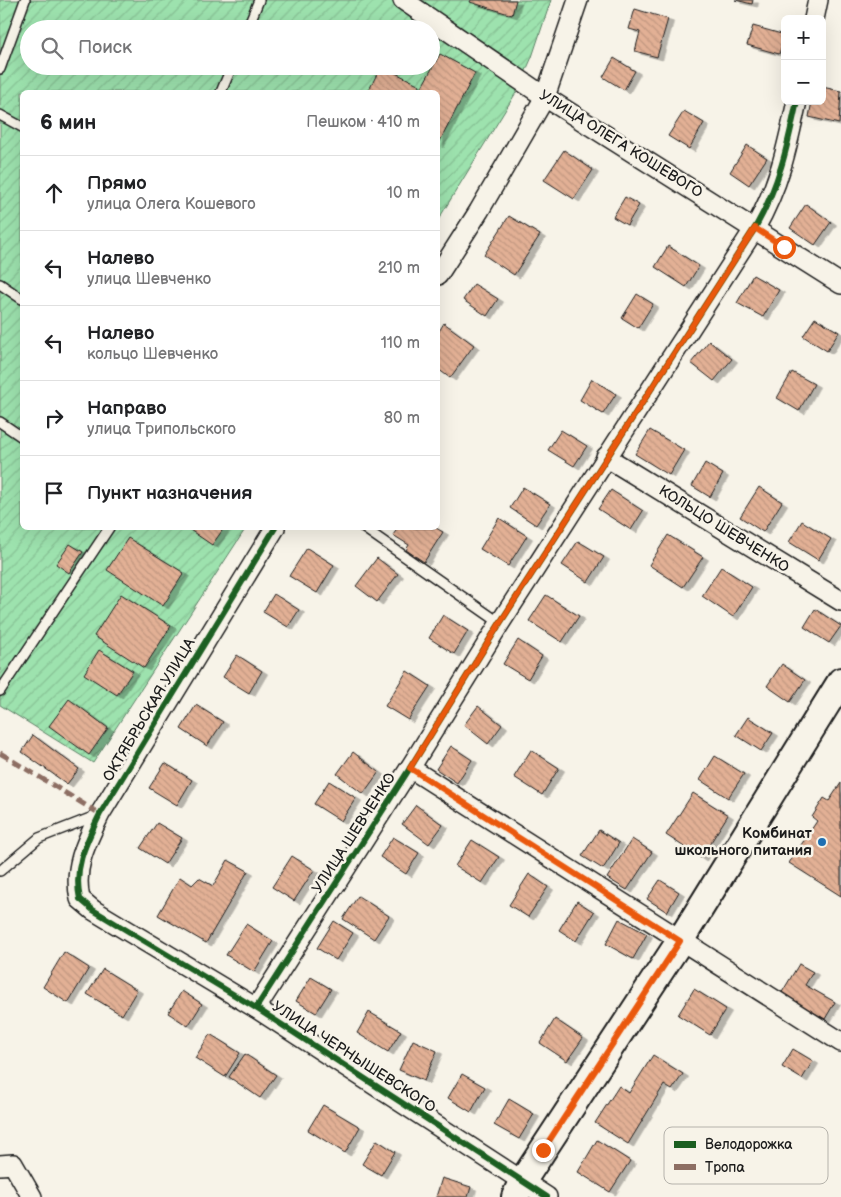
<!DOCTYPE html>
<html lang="ru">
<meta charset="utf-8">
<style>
body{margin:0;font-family:"Balsamiq Sans",sans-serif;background:#f6f6f6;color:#202124}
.controls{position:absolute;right:15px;top:15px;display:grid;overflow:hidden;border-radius:8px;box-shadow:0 5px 20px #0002}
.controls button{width:45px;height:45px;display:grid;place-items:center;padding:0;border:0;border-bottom:1px solid #e0e0e0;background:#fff;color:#202124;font:25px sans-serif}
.stop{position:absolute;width:15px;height:15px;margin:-11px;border:4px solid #ea580c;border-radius:50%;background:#fff}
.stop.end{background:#ea580c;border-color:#fff;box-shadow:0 1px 5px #0008}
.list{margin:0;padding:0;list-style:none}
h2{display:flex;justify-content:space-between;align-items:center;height:65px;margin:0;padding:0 20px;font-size:21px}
h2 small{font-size:16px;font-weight:400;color:#757577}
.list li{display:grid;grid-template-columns:32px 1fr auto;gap:15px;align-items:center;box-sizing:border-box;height:75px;padding:0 20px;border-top:1px solid #e0e0e0}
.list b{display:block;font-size:19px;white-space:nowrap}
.list p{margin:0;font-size:16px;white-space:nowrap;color:#757577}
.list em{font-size:16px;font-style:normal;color:#757577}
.icon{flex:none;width:28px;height:28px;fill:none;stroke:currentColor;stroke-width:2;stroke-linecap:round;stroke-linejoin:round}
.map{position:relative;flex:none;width:841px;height:1197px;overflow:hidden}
.search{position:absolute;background:#fff;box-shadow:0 5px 20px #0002;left:20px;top:20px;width:420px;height:55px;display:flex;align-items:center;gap:12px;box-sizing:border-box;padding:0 18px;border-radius:28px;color:#757577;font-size:19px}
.panel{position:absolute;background:#fff;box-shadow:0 5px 20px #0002;left:20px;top:90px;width:420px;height:440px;border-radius:8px}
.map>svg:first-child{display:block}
.garden{fill:url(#garden-furrows);stroke:#5c7f65;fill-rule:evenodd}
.building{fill:url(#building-back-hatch);stroke:#1c1c1c;filter:url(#shadow)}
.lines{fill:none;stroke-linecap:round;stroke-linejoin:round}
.lane-casing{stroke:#1c1c1c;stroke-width:12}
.street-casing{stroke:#1c1c1c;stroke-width:22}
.secondary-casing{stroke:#1c1c1c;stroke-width:30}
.lane{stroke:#f7f3e8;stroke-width:9}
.street{stroke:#f7f3e8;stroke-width:19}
.secondary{stroke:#f7f3e8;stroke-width:26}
.quiet{stroke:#8d6e63;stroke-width:5;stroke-dasharray:10 5;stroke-linecap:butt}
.cycleway-casing{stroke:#f7f3e8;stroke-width:9}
.cycleway{stroke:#1b5e20;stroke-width:6}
.route{stroke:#ea580c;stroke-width:6}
.poi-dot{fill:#1f6fb2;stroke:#f7f3e8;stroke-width:2}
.labels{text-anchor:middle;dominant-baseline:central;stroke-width:5;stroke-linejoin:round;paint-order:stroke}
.street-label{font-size:15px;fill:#1c1c1c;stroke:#f7f3e8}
.poi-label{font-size:15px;font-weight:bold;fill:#1c1c1c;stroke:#f7f3e8;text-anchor:end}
.key{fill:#f7f3e8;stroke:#b5b2ab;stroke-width:1}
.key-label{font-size:14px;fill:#1c1c1c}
</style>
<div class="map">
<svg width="841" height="1197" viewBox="0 0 841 1197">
<defs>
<pattern id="garden-furrows" width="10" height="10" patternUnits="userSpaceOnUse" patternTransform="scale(1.25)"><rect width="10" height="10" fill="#9de2ae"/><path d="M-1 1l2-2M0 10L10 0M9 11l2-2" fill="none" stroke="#87c195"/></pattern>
<pattern id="building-back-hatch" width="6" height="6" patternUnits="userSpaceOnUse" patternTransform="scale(1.25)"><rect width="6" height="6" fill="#e2b095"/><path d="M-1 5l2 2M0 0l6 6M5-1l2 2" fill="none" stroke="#c19780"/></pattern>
<filter id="shadow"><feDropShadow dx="5.5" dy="3" stdDeviation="0" flood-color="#0004"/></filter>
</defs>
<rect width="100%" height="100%" fill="#f7f3e8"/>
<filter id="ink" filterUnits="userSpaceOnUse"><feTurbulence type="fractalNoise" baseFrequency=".02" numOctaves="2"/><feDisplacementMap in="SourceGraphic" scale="10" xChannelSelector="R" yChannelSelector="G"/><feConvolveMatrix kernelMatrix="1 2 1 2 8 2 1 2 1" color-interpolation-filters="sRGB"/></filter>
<g filter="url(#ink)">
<path class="garden" d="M 0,0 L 551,0 L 532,57 L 517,91 L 438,220 L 438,92 L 22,92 L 22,528 L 246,528 L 93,763 L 0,705 ZM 29,29 L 431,29 L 431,66 L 29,66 Z"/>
<g class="building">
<path d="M 471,0 L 516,0 L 512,15 L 470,2 Z"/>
<path d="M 735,0 L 753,0 L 752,4 Z"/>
<path d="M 635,9 L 668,19 L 657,57 L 635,51 L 640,32 L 629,29 Z"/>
<path d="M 753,26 L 785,35 L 779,54 L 747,45 Z"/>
<path d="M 440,54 L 475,73 L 438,145 L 438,92 L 419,92 Z"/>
<path d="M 614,58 L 635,71 L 624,90 L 603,77 Z"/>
<path d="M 381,66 L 420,85 L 416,92 L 368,92 Z"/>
<path d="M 822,87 L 841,91 L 839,124 L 809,117 L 812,101 L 822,101 Z"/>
<path d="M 684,111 L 704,123 L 689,149 L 668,136 Z"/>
<path d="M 747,145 L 767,158 L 749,185 L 730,172 Z"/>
<path d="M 564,150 L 593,170 L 574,199 L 544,180 Z"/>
<path d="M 625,197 L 639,205 L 627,225 L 613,217 Z"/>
<path d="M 806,204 L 831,222 L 815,245 L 790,228 Z"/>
<path d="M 509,216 L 540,235 L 514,275 L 484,255 Z"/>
<path d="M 668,246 L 699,266 L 686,287 L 655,267 Z"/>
<path d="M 753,275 L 779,290 L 763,317 L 737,303 Z"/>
<path d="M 474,284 L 498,299 L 487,316 L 463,300 Z"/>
<path d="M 637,294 L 653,304 L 638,328 L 622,318 Z"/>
<path d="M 815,318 L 839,332 L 827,351 L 803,336 Z"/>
<path d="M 444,323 L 474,345 L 450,378 L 438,369 L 438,333 Z"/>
<path d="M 709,341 L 732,359 L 714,381 L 691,363 Z"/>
<path d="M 792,372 L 814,384 L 799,411 L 777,398 Z"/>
<path d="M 592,379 L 616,394 L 603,414 L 580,400 Z"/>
<path d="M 561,430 L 587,446 L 574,466 L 548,450 Z"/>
<path d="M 650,430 L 684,450 L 669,475 L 635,454 Z"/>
<path d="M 705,463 L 723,474 L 710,497 L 692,486 Z"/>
<path d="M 523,487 L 550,504 L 536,525 L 510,508 Z"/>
<path d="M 759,487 L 782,502 L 763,532 L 740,517 Z"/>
<path d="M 611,490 L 643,511 L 631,530 L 598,509 Z"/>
<path d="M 499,518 L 527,536 L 508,566 L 480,549 Z"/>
<path d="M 802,521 L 831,539 L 818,560 L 789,542 Z"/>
<path d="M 187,528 L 224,528 L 212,545 Z"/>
<path d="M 398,528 L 436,528 L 443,532 L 424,562 L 406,550 L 409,545 L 393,535 Z"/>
<path d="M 668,535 L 703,557 L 683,587 L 649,565 Z"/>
<path d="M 128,538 L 184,573 L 163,606 L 107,570 Z"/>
<path d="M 578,541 L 604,557 L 588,582 L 562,565 Z"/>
<path d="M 70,544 L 83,552 L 69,573 L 56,564 Z"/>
<path d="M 307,548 L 334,565 L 317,593 L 289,576 Z"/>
<path d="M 377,558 L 398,574 L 377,602 L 356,586 Z"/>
<path d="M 721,567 L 752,587 L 733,617 L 702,596 Z"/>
<path d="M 121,594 L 171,626 L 144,668 L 94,636 Z"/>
<path d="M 274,594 L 299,610 L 288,627 L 263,612 Z"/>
<path d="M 546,595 L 579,616 L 562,642 L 529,621 Z"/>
<path d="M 815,609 L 841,626 L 829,643 L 804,627 Z"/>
<path d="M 443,615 L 468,631 L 454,654 L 429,638 Z"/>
<path d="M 518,640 L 542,656 L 528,679 L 503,664 Z"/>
<path d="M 99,650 L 133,671 L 117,695 L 84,674 Z"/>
<path d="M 237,655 L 262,671 L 249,693 L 223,677 Z"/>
<path d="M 782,664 L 805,680 L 790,702 L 767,686 Z"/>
<path d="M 407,671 L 430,686 L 408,720 L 385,706 Z"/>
<path d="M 69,699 L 108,728 L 89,755 L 49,726 Z"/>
<path d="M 196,705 L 223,722 L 207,746 L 181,729 Z"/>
<path d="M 478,706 L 502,725 L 488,744 L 464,725 Z"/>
<path d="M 748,717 L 773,733 L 761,751 L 736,735 Z"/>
<path d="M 33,735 L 79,769 L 67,784 L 22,752 Z"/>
<path d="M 451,746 L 472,760 L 457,783 L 436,769 Z"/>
<path d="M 531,750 L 559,768 L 542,795 L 514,777 Z"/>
<path d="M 353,752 L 379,772 L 363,794 L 337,774 Z"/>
<path d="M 715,756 L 744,774 L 728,798 L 700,780 Z"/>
<path d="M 165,763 L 192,780 L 177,805 L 149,788 Z"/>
<path d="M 329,781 L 356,798 L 341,821 L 314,804 Z"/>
<path d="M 841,783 L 841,896 L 789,863 L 817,821 L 812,817 L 824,798 L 829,801 Z"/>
<path d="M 693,793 L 728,815 L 701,858 L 666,835 Z"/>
<path d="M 416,805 L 443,825 L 429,844 L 402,824 Z"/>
<path d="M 157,823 L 182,838 L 165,864 L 140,848 Z"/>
<path d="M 599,830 L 619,843 L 603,869 L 582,856 Z"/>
<path d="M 393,837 L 419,853 L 406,874 L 380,857 Z"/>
<path d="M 632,839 L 652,852 L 627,890 L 607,878 Z"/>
<path d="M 472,840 L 499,857 L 482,883 L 455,866 Z"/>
<path d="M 292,856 L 314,870 L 294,901 L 272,887 Z"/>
<path d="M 228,860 L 248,871 L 206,943 L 158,915 L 180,877 L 192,885 L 199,878 L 213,886 Z"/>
<path d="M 529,874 L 548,887 L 528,917 L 509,905 Z"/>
<path d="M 660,880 L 679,892 L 667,912 L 647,899 Z"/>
<path d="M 358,896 L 389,916 L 374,939 L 343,919 Z"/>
<path d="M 577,901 L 594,912 L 576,941 L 559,930 Z"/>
<path d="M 619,919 L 647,934 L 633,959 L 606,944 Z"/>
<path d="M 334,921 L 353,933 L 336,960 L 317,948 Z"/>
<path d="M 246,924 L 273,941 L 254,972 L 226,955 Z"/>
<path d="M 64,952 L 89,968 L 68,1003 L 43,987 Z"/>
<path d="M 799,964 L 813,972 L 805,985 L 835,1002 L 825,1019 L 781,994 Z"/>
<path d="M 103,969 L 137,990 L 122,1015 L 87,994 Z"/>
<path d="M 311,977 L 331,989 L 316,1013 L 296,1001 Z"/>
<path d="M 694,989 L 726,1009 L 710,1035 L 678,1015 Z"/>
<path d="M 182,991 L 202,1004 L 188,1026 L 168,1013 Z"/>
<path d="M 369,1012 L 401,1031 L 388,1052 L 357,1033 Z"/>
<path d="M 555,1019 L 583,1038 L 567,1061 L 540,1043 Z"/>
<path d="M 210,1034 L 240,1053 L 225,1077 L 195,1058 Z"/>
<path d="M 413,1040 L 437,1051 L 424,1081 L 399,1070 Z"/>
<path d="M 793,1049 L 813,1061 L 802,1079 L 782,1067 Z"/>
<path d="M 245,1054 L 276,1075 L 260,1098 L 229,1077 Z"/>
<path d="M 653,1055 L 683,1074 L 672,1090 L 664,1085 L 628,1144 L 595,1123 L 619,1086 L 629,1093 Z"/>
<path d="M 462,1074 L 485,1087 L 471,1112 L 448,1098 Z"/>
<path d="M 509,1099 L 534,1114 L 519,1139 L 494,1125 Z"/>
<path d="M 323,1105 L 360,1127 L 345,1153 L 308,1130 Z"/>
<path d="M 377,1140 L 395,1152 L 381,1175 L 362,1164 Z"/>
<path d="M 597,1140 L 630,1161 L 610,1192 L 578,1172 Z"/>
<path d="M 442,1178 L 471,1187 L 468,1197 L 436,1197 Z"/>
</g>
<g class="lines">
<g class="lane-casing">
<g id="lane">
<path d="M 247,29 L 259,0"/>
<path d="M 0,69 L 25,0"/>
<path d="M 221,92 L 232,66"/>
<path d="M 0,115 L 22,127"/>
<path d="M 0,284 L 22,299"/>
<path d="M 0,422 L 22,437"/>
<path d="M 364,528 L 500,623"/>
<path d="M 0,691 L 109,528"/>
<path d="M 0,871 L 39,838 L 98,815"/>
</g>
</g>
<g class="street-casing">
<g id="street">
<path d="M 403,0 L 545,97 L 841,284"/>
<path d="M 814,19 L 818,0"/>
<path d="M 438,275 L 479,211 L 545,97 L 578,0"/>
<path d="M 606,457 L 841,601"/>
<path d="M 275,528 L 100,814 C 86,843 73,867 80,899 L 93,910 L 256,1008 L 547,1197"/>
<path d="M 410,768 L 841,1042"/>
<path d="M 256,1008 L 410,768 L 500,623 L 755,228 C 779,186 787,148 797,101"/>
<path d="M 0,1165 L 13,1164 L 32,1197"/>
</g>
</g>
<g class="secondary-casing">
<path id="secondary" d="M 515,1197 L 522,1182 L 680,941 L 841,681"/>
</g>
<use href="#lane" class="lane"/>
<use href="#street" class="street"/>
<use href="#secondary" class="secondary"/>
<path class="quiet" d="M 0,753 L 100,814"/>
<g class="cycleway-casing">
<g id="cycleway">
<path d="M 275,528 L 100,814 C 86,843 73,867 80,899 L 93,910 L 256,1008 L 547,1197"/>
<path d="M 256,1008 L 410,768 L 500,623 L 755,228 C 779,186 787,148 797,101"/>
</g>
</g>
<use href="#cycleway" class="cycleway"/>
</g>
</g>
<g class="lines" filter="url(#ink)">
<path class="route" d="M 543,1150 L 680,941 L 410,768 L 500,623 L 755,228 L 784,247"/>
</g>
<circle class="poi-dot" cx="822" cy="842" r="5"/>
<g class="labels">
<g class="street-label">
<text transform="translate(621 144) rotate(32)">УЛИЦА ОЛЕГА КОШЕВОГО</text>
<text transform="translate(724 529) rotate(32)">КОЛЬЦО ШЕВЧЕНКО</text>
<text transform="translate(149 710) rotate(-59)">ОКТЯБРЬСКАЯ УЛИЦА</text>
<text transform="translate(354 833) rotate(-57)">УЛИЦА ШЕВЧЕНКО</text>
<text transform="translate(354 1057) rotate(33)">УЛИЦА ЧЕРНЫШЕВСКОГО</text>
</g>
<g class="poi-label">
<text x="812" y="833">Комбинат<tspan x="812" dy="17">школьного питания</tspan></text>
</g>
</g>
<rect x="664" y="1127" width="164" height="57" rx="8" class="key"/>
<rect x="674" y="1141" width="22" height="7" fill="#1b5e20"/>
<rect x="674" y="1164" width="22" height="6" fill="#8d6e63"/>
<g class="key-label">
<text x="705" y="1149">Велодорожка</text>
<text x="705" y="1172">Тропа</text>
</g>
</svg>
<div class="controls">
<button>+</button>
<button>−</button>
</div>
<div class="stop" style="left:784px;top:247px"></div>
<div class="stop end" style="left:543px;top:1150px"></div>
<div class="search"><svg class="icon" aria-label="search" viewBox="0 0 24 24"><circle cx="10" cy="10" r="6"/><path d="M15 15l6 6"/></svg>Поиск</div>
<section class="panel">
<h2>6 мин<small>Пешком · 410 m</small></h2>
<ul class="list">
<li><svg class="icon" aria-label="ahead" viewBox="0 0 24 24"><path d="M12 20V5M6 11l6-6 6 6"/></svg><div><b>Прямо</b><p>улица Олега Кошевого</p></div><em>10 m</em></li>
<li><svg class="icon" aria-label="left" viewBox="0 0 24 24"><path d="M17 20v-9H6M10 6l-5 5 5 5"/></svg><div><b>Налево</b><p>улица Шевченко</p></div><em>210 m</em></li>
<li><svg class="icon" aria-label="left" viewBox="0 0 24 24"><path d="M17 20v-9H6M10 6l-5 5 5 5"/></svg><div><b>Налево</b><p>кольцо Шевченко</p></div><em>110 m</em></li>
<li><svg class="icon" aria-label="right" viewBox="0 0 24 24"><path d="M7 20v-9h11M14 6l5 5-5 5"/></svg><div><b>Направо</b><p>улица Трипольского</p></div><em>80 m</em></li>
<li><svg class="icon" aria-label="arrive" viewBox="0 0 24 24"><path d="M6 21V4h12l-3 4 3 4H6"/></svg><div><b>Пункт назначения</b></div></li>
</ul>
</section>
</div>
